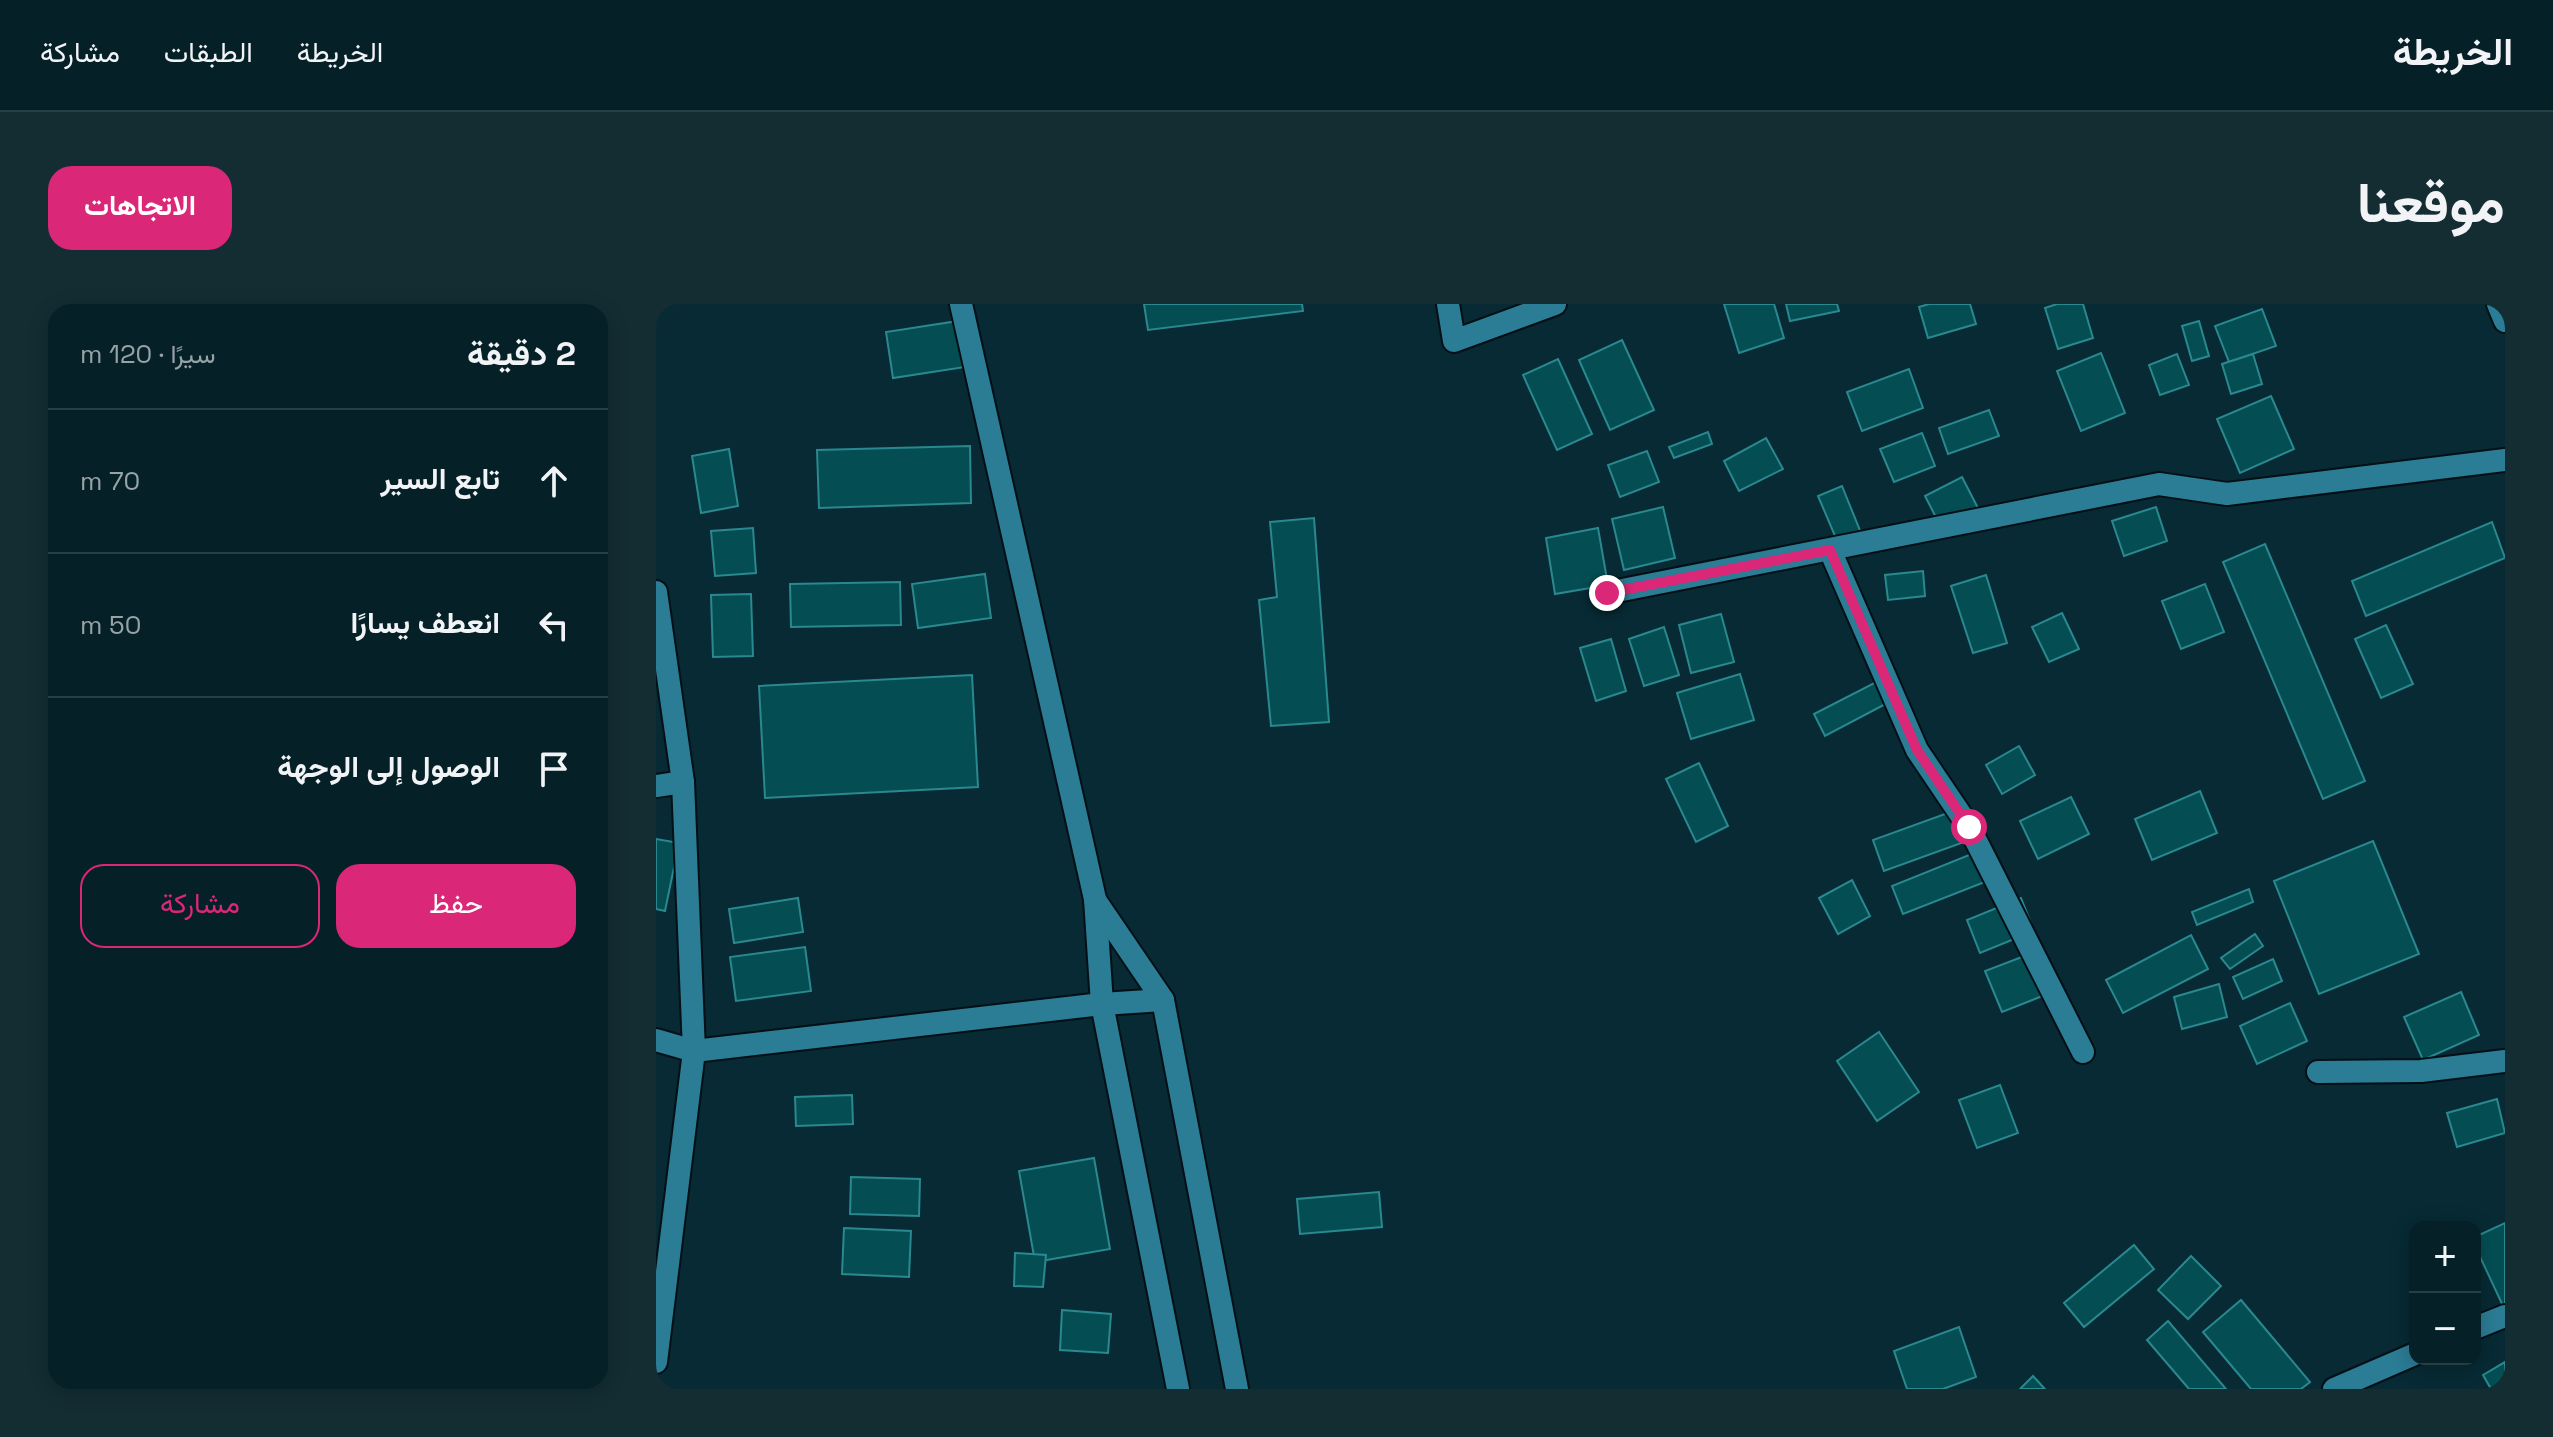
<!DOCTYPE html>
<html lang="ar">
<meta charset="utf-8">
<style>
body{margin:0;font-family:"Space Grotesk",Vazirmatn,sans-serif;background:#132d33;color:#f1f3f6;direction:rtl}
.controls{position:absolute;right:24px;bottom:24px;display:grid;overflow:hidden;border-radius:16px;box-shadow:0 4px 20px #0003}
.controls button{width:72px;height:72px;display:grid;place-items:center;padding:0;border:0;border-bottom:2px solid #263e44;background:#052027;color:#f1f3f6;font:40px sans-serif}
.stop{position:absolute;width:24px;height:24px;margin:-18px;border:6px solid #db2777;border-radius:50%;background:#fff}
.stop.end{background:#db2777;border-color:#fff;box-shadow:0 2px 8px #0008}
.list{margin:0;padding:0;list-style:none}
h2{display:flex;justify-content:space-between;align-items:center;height:104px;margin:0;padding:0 32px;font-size:34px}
h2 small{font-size:26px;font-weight:400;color:#97a3a7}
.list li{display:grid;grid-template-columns:52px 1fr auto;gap:24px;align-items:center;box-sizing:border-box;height:144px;padding:0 32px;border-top:2px solid #263e44}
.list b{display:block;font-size:30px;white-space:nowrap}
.list em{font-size:26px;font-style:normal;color:#97a3a7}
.actions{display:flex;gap:16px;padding:24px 32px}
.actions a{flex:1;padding:18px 0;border:2px solid #db2777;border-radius:24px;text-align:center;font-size:28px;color:#db2777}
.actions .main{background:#db2777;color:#fff}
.icon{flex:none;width:44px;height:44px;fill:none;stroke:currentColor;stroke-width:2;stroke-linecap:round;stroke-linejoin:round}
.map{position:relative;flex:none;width:1849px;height:1085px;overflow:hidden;direction:ltr;border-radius:24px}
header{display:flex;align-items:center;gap:48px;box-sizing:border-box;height:112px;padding:0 40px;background:#052027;border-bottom:2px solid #263e44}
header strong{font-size:38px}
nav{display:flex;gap:44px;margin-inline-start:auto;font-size:28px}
.intro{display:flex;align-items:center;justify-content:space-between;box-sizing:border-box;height:192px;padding:0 48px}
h1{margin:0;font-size:56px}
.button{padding:20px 36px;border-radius:24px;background:#db2777;color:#fff;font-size:28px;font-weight:700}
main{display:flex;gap:48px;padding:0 48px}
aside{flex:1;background:#052027;border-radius:24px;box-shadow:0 4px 20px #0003}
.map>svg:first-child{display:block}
.building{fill:#044e53;stroke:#2a888f;stroke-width:2}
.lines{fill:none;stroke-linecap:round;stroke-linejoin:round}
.minor-casing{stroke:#041015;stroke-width:26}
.minor{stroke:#2b7c95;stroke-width:22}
.route{stroke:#db2777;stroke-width:10}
</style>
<header>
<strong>الخريطة</strong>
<nav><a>الخريطة</a><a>الطبقات</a><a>مشاركة</a></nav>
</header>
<div class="intro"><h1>موقعنا</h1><a class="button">الاتجاهات</a></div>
<main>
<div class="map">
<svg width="1849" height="1085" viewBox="0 0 1849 1085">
<rect width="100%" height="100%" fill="#072a34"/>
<g class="building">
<path d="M 488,0 L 646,0 L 647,7 L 492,26 Z"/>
<path d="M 1068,0 L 1118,0 L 1128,34 L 1083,49 Z"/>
<path d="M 1130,0 L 1181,0 L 1183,7 L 1134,17 Z"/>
<path d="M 1273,0 L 1314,0 L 1320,20 L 1272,34 L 1263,3 Z"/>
<path d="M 1401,0 L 1427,0 L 1437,34 L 1402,45 L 1389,4 Z"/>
<path d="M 1606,5 L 1620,42 L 1573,58 L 1559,22 Z"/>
<path d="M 302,17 L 309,63 L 237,74 L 230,28 Z"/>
<path d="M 1543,17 L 1553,52 L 1536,57 L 1526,22 Z"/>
<path d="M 966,36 L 998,106 L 954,126 L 923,56 Z"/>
<path d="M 1445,49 L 1469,109 L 1425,127 L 1401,67 Z"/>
<path d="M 1521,50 L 1533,81 L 1504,91 L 1493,61 Z"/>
<path d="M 1597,50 L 1606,80 L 1575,90 L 1566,60 Z"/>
<path d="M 902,55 L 936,130 L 901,146 L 867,71 Z"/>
<path d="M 1253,65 L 1267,104 L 1206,127 L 1191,88 Z"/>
<path d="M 1615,92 L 1638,145 L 1584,169 L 1561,115 Z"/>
<path d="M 1333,106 L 1343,132 L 1292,150 L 1283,124 Z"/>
<path d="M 1052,128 L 1056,140 L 1018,154 L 1013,143 Z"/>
<path d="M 1266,129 L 1279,162 L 1238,178 L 1224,145 Z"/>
<path d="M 1110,134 L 1127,165 L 1083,187 L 1068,157 Z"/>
<path d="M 314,142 L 315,199 L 163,204 L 161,146 Z"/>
<path d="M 73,145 L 82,202 L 45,209 L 36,152 Z"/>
<path d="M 991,147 L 1003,178 L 964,193 L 952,161 Z"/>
<path d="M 1306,173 L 1325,210 L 1288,229 L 1269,192 Z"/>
<path d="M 1186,182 L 1205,229 L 1182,239 L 1162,192 Z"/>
<path d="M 1007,203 L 1019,254 L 968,266 L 956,215 Z"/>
<path d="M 1500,203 L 1511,237 L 1468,252 L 1456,217 Z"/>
<path d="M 658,214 L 673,418 L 615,422 L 603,296 L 621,293 L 614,218 Z"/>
<path d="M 1836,218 L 1849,254 L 1710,312 L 1696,277 Z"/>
<path d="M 97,224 L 100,269 L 59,272 L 55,227 Z"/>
<path d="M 942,224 L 952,281 L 899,290 L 890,234 Z"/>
<path d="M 1609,240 L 1709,477 L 1667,495 L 1567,258 Z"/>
<path d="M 1267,267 L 1269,292 L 1232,296 L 1229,271 Z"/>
<path d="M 329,270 L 335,314 L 262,324 L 256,280 Z"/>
<path d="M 1330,271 L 1351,339 L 1317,349 L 1295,282 Z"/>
<path d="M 244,278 L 245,321 L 135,323 L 134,280 Z"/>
<path d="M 1549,280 L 1568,328 L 1525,345 L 1506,297 Z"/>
<path d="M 95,290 L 97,352 L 57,353 L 55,291 Z"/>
<path d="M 1406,309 L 1423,345 L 1393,358 L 1376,323 Z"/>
<path d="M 1065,310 L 1078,358 L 1035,369 L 1023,321 Z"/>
<path d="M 1730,321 L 1757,380 L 1725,394 L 1699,335 Z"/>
<path d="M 1008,323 L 1023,371 L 988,382 L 973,335 Z"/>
<path d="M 955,335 L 970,387 L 940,397 L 924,344 Z"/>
<path d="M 1084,370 L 1098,416 L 1035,435 L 1021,389 Z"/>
<path d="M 316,371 L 322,483 L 109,494 L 103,382 Z"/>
<path d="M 1228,374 L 1239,395 L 1169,432 L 1158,410 Z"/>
<path d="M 1363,442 L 1379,471 L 1346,490 L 1330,461 Z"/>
<path d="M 1043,459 L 1072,522 L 1040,538 L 1010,475 Z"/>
<path d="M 1544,487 L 1561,529 L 1496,556 L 1479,515 Z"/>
<path d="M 1415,493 L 1433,530 L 1382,555 L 1364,517 Z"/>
<path d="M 1300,506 L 1311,537 L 1228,567 L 1217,536 Z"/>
<path d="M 0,535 L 23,539 L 9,607 L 0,605 Z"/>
<path d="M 1717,537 L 1763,650 L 1663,690 L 1618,577 Z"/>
<path d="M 1323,547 L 1334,576 L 1247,610 L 1236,582 Z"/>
<path d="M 1196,576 L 1214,612 L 1182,630 L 1163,594 Z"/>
<path d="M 1593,585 L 1597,598 L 1541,621 L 1536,608 Z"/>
<path d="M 142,594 L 147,628 L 78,639 L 73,605 Z"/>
<path d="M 1365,594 L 1378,627 L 1324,649 L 1311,616 Z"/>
<path d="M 1599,630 L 1607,642 L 1574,665 L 1565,654 Z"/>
<path d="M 1535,631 L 1552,665 L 1467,709 L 1450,676 Z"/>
<path d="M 149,643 L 155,687 L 80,697 L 74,653 Z"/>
<path d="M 1379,648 L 1394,689 L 1346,708 L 1329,667 Z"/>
<path d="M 1617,655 L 1626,677 L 1587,695 L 1577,673 Z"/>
<path d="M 1563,680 L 1571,713 L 1526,725 L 1518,693 Z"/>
<path d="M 1805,688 L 1823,731 L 1767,756 L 1748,713 Z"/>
<path d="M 1634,699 L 1651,737 L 1601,760 L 1584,722 Z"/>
<path d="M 1223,728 L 1263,788 L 1221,817 L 1181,757 Z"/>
<path d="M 1344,781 L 1362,829 L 1321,844 L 1303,796 Z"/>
<path d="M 196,791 L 197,820 L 140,822 L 139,793 Z"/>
<path d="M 1841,795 L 1849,829 L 1801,843 L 1791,809 Z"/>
<path d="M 438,854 L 454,945 L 379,958 L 363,867 Z"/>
<path d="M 195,873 L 264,875 L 263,912 L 194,910 Z"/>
<path d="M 723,888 L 726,923 L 644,930 L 641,895 Z"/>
<path d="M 1849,919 L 1849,1001 L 1847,1002 L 1819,942 L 1819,933 Z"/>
<path d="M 188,924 L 255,927 L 253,973 L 186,970 Z"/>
<path d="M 1478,941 L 1498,965 L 1428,1023 L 1408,999 Z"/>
<path d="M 359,949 L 390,951 L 387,983 L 358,982 Z"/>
<path d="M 1535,952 L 1565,982 L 1532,1015 L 1502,986 Z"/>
<path d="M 1585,996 L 1654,1078 L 1645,1085 L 1595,1085 L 1547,1028 Z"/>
<path d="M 406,1006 L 455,1010 L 452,1049 L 404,1046 Z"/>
<path d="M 1512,1017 L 1570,1085 L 1533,1085 L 1491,1036 Z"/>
<path d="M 1303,1023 L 1320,1073 L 1287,1085 L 1251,1085 L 1238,1047 Z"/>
<path d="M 1849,1058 L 1849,1085 L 1835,1085 L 1827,1071 Z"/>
<path d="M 1377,1072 L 1389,1085 L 1364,1085 Z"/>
</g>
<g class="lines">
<g class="minor-casing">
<g id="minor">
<path d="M 305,0 L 439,595 L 446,700 L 522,1085"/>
<path d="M 792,0 L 798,37 L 899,0"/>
<path d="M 1842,0 L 1849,17"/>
<path d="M 1174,246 L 1261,446 L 1313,523 L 1427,748"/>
<path d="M 0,288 L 27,478 L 0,482"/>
<path d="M 951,289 L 1503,180 L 1571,190 L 1849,156"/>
<path d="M 439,596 L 507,696 L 581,1085"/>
<path d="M 0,736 L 38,747 L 446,700 L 507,696"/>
<path d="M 1662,768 L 1765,767 L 1849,757"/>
<path d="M 1819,1024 L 1849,1012"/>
<path d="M 0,1058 L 38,747 L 27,478"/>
<path d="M 1678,1085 L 1759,1050"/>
</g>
</g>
<use href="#minor" class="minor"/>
</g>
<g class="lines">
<path class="route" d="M 951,289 L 1174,246 L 1261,446 L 1313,523"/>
</g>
</svg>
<div class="controls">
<button>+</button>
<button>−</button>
</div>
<div class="stop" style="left:1313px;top:523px"></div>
<div class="stop end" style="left:951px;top:289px"></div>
</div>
<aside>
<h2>2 دقيقة<small>سيرًا · 120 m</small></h2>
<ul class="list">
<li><svg class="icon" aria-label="ahead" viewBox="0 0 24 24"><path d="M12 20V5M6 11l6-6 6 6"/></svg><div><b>تابع السير</b></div><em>70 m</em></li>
<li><svg class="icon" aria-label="left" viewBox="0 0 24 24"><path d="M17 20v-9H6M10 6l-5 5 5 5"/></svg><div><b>انعطف يسارًا</b></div><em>50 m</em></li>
<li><svg class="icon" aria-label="arrive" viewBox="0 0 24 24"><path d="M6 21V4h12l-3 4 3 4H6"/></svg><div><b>الوصول إلى الوجهة</b></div></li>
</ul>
<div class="actions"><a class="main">حفظ</a><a>مشاركة</a></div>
</aside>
</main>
